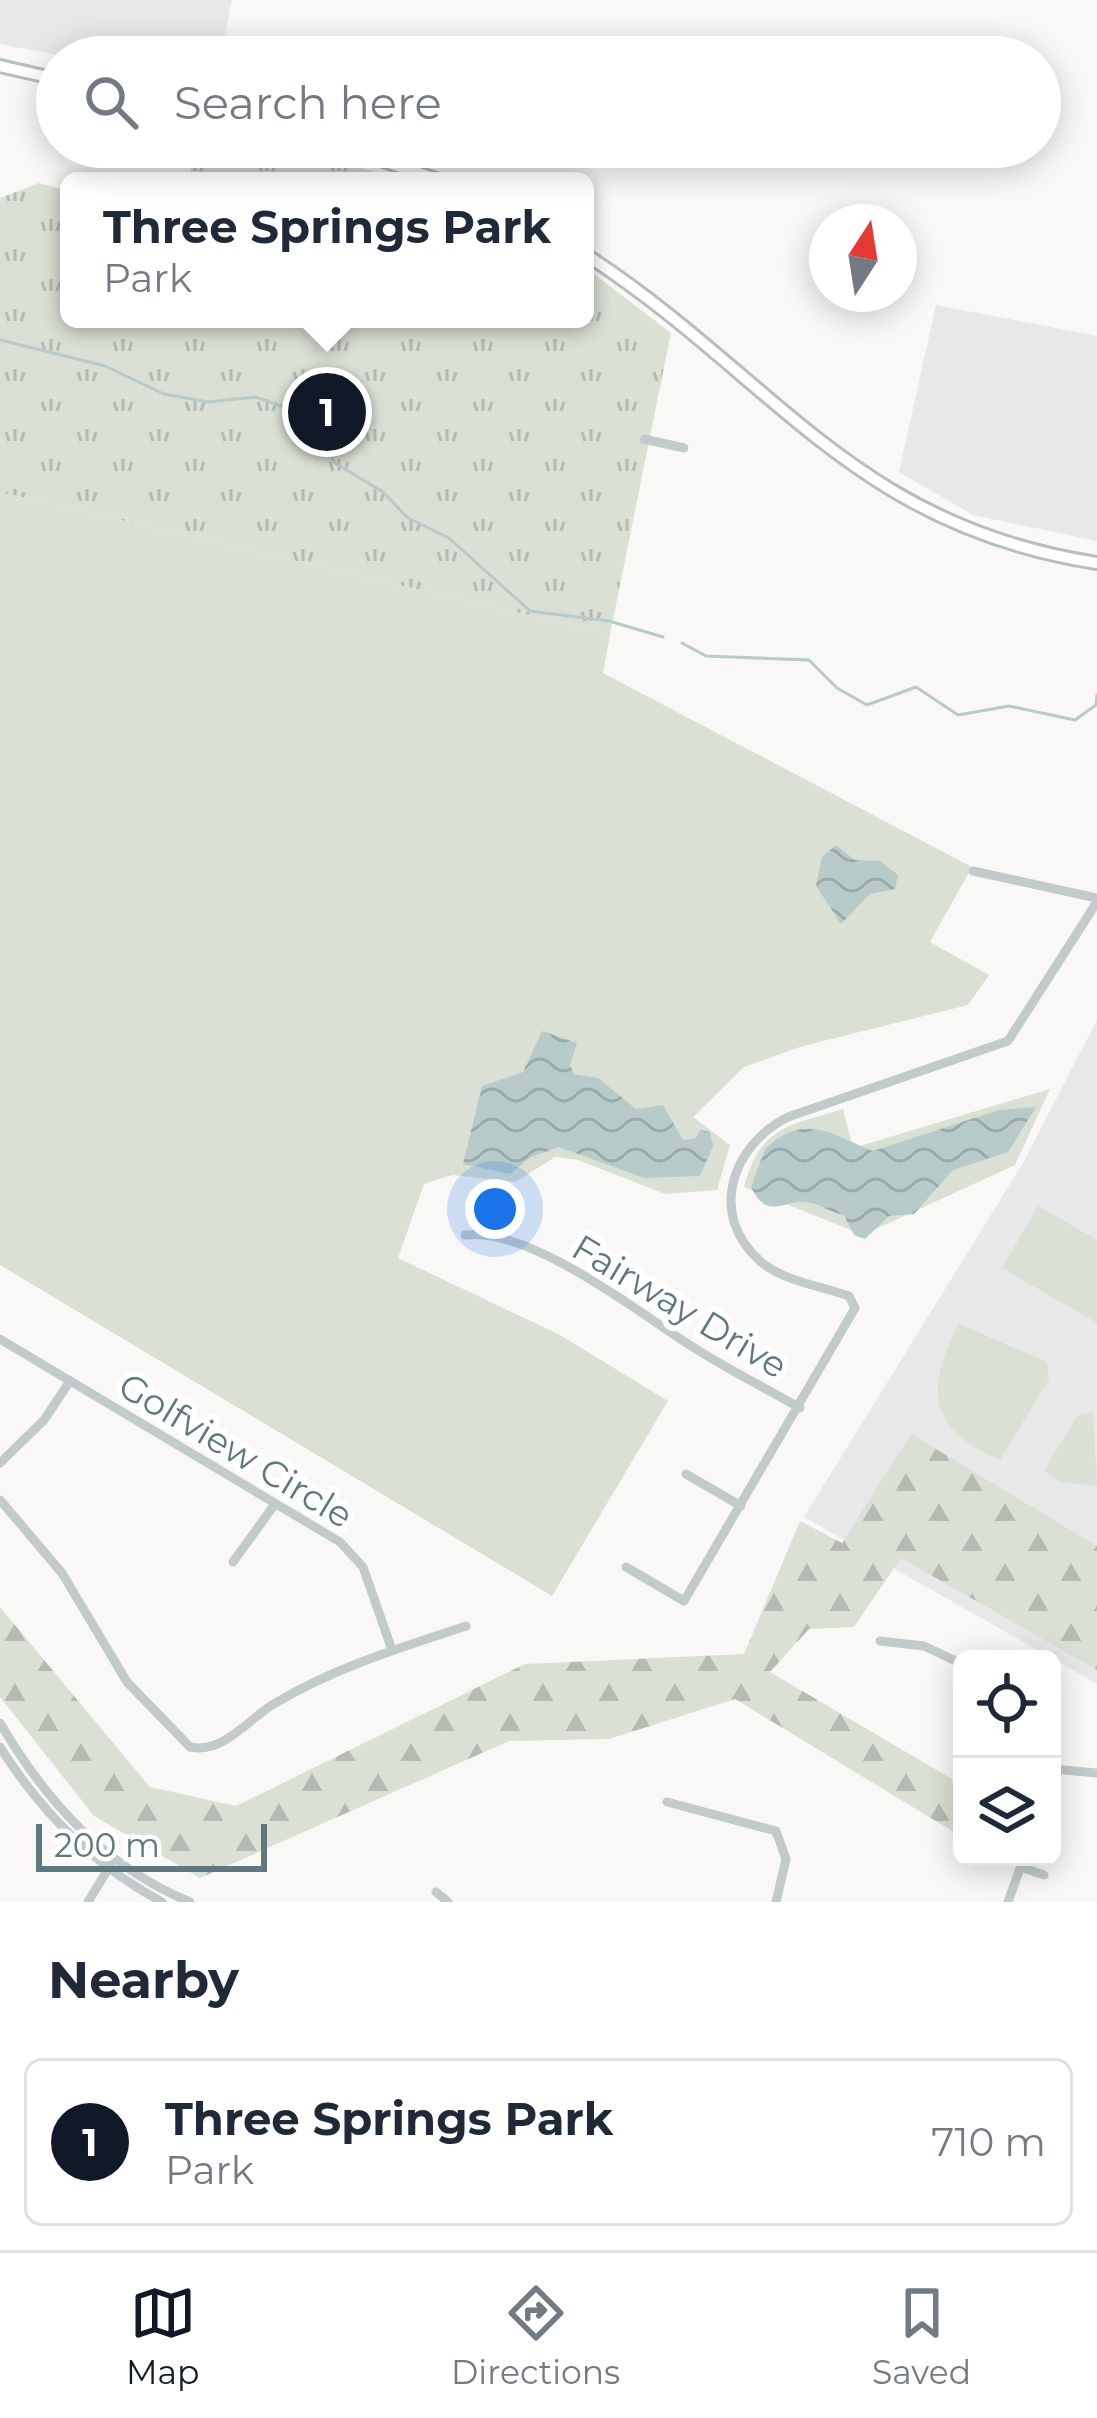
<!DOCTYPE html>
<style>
body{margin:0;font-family:Montserrat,sans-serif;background:#f2f2f3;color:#1f2937}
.controls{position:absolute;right:36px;bottom:36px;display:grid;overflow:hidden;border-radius:18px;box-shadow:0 6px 30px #0003}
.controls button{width:108px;height:108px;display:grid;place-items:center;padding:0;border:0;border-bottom:3px solid #e0e1e3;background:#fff;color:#1f2937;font:60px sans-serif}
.compass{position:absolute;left:809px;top:204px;width:108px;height:108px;border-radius:50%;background:#fff;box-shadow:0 6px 30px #0003;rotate:12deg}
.scale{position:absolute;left:36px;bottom:30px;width:231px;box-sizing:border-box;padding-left:12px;border:6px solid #5d797f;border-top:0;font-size:33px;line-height:42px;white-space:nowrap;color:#5d797f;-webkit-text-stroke:9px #fff;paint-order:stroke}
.you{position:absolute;left:495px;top:1209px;width:42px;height:42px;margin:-30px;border:9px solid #fff;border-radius:50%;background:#1a73e8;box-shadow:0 0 0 18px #1a73e833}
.badge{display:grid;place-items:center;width:78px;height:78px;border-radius:50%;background:#111827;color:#fff;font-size:39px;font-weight:700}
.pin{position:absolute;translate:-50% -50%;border:6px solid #fff;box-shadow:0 3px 12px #0006}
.popup{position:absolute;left:60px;top:172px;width:534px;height:156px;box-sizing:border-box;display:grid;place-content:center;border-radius:18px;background:#fff;filter:drop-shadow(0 3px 9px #0005);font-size:39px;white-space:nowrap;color:#747a83}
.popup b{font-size:45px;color:#1f2937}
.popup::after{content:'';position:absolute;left:50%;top:100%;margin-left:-24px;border:24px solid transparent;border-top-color:#fff}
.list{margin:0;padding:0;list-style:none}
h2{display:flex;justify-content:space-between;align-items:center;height:156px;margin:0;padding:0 48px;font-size:51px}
h2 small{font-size:39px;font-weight:400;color:#747a83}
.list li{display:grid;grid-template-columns:78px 1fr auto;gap:36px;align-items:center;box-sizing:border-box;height:168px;margin:0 24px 24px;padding:0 24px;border:3px solid #e0e1e3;border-radius:18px}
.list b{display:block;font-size:45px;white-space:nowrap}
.list p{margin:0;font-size:39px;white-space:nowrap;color:#747a83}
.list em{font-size:39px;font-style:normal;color:#747a83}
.icon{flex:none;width:66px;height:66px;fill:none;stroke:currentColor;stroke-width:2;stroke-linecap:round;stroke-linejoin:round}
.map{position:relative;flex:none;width:1097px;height:1902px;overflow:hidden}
.search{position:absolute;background:#fff;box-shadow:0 6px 30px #0003;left:36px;right:36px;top:36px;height:132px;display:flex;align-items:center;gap:30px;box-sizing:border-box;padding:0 42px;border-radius:66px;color:#747a83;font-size:45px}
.sheet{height:348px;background:#fff}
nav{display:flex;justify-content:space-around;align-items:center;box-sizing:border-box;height:168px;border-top:3px solid #e0e1e3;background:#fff;font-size:33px;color:#747a83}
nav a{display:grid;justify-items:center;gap:6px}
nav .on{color:#111827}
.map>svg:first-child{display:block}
.built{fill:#e7e8e7}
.grass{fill:#dbe0d5}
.forest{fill:url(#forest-firs)}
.park{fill:url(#park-tufts)}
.water{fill:url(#water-waves)}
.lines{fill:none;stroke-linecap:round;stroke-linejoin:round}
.stream{stroke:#b7cbca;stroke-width:3}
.major-casing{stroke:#b5bec0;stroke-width:16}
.minor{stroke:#c2cacb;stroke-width:9}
.major{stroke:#fff;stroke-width:10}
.labels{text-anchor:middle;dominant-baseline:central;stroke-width:12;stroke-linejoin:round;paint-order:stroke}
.street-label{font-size:36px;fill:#5d797f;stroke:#fff}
</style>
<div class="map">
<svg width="1097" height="1902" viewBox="0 0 1097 1902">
<defs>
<pattern id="forest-firs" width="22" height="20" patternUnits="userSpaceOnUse" patternTransform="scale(3)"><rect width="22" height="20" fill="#dbe0d5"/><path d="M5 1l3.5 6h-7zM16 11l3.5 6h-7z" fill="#b5bab2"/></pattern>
<pattern id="park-tufts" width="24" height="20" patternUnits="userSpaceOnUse" patternTransform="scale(3)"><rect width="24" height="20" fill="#dbe0d5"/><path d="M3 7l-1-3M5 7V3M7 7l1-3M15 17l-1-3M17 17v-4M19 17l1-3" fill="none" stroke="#b5bab2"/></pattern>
<pattern id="water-waves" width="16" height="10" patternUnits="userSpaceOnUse" patternTransform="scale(3)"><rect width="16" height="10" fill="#b7cbca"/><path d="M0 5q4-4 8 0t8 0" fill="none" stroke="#98aaa9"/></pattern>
</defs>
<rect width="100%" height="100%" fill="#f9f8f6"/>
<g class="built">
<path d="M 0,0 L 232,0 L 220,57 L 69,57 L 0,44 Z"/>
<path d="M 936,305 L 1097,336 L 1097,541 L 973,515 L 899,472 Z"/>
<path d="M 1097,1020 L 1097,1684 L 804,1517 L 1023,1163 Z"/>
</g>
<g class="grass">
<path d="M 0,492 L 610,634 L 603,673 L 972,867 L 930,942 L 989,975 L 968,1005 L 803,1046 L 744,1067 L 693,1117 L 730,1145 L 717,1190 L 665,1194 L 578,1160 L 555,1157 L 516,1182 L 452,1175 L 424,1184 L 398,1258 L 560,1335 L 668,1401 L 552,1596 L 0,1265 Z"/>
<path d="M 1050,1089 L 1015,1165 L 863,1235 L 744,1187 C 760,1126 788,1126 843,1109 L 853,1148 Z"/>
<path d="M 1038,1206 L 1097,1240 L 1097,1323 L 1002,1268 Z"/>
<path d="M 959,1324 L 1047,1362 L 1049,1379 L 1000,1460 C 929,1430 924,1389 959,1324 Z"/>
<path d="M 1093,1412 L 1097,1486 L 1060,1482 L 1044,1471 L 1078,1415 Z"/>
</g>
<path class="forest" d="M 911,1434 L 1097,1546 L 1097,1670 L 901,1558 L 854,1627 L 809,1629 L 770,1672 L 952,1779 L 962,1812 L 962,1837 L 735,1699 L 609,1739 L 509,1741 L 200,1878 L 94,1816 L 0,1697 L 0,1607 L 150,1787 L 236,1806 L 525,1664 L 744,1654 L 800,1521 L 842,1543 Z"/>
<g class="park">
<path d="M 196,147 L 278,147 L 411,181 L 188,181 Z"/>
<path d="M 39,183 L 69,191 L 69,319 L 585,319 L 585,267 L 671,333 L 610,634 L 0,492 L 0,198 Z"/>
</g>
<g class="water">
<path d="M 836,845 L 855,860 L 880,861 L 898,875 L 895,889 L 870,894 L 841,924 L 816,886 L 822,857 Z"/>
<path d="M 542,1031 L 577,1043 L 570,1065 L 574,1074 L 598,1078 L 636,1109 L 663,1105 L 683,1140 L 696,1138 L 700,1130 L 710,1132 L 713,1146 L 700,1176 L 644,1178 L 559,1147 L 531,1157 L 510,1174 L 463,1164 L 482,1086 L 523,1072 Z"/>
<path d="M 1036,1107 L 1008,1152 L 953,1170 L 914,1214 L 889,1216 L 865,1239 L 854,1235 L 844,1215 C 831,1213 817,1202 804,1202 C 782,1201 767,1220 751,1187 L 765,1149 C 804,1111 833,1135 873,1151 L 999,1110 Z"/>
</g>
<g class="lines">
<g class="stream">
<path d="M 0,340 L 105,366 L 164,394 L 208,402 L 255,397 L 305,414 L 335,463 L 383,492 L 408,518 L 449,538 L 530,611 L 609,621 L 663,637"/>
<path d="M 682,643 L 706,656 L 809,660 L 837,688 L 867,705 L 916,687 L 958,715 L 1009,706 L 1075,720 L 1096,705 L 1097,695"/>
</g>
<g class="major-casing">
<g id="major">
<path d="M 0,66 L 57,79"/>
<path d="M 342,147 L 442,181"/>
<path d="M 585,254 C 773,376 853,526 1097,563"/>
</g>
</g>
<g class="minor">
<path d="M 644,439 L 684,448"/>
<path d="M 973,871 L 1097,898"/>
<path d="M 465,1235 C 526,1227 628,1304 679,1338 C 717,1364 760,1385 800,1408"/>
<path d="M 0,1339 L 340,1542 L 363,1567 L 392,1650"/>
<path d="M 0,1463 L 44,1420 L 70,1381"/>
<path d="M 686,1474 L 741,1506"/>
<path d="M 0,1500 L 62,1573 L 127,1682 L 190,1747 C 222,1754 247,1721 272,1705 C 333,1668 399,1648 466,1626"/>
<path d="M 233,1562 L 275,1504"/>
<path d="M 626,1567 L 684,1601 L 855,1308 L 849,1296 C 820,1286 784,1281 761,1262 C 707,1215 732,1145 788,1117 L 1008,1041 L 1097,902"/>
<path d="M 880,1641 L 924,1646 L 962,1664"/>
<path d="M 0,1723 C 46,1801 105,1867 190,1902"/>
<path d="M 0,1747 C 41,1812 93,1865 162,1902"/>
<path d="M 1052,1769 L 1097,1773"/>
<path d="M 667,1802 L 776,1831 L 786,1859 L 776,1902"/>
<path d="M 1021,1867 L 1044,1875"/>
<path d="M 436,1892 L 448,1902"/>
<path d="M 88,1902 L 111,1864"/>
<path d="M 1008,1902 L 1024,1857"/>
</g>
<use href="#major" class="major"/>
</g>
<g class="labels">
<g class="street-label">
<text transform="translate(680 1306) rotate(31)">Fairway Drive</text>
<text transform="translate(236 1450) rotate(31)">Golfview Circle</text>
</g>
</g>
</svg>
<div class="controls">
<button><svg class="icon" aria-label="locate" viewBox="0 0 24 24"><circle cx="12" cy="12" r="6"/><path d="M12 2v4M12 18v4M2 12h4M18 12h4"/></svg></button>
<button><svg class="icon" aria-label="layers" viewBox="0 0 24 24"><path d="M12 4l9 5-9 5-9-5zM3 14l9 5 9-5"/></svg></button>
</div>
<svg class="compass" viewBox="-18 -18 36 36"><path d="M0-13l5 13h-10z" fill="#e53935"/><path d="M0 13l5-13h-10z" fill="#747a83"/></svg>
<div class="scale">200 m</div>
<div class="you"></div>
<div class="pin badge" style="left:327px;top:412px">1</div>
<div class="popup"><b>Three Springs Park</b>Park</div>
<div class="search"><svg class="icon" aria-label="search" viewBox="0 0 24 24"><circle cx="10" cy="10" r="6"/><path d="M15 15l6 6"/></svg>Search here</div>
</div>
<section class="sheet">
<h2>Nearby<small></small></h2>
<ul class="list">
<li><span class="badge">1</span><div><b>Three Springs Park</b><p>Park</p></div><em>710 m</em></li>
</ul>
</section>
<nav>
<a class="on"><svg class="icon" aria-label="map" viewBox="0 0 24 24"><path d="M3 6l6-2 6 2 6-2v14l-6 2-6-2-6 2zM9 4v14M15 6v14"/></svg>Map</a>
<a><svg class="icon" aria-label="directions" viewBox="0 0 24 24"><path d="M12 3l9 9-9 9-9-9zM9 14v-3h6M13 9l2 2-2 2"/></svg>Directions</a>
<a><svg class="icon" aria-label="saved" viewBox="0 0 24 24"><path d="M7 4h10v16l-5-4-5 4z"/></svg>Saved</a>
</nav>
